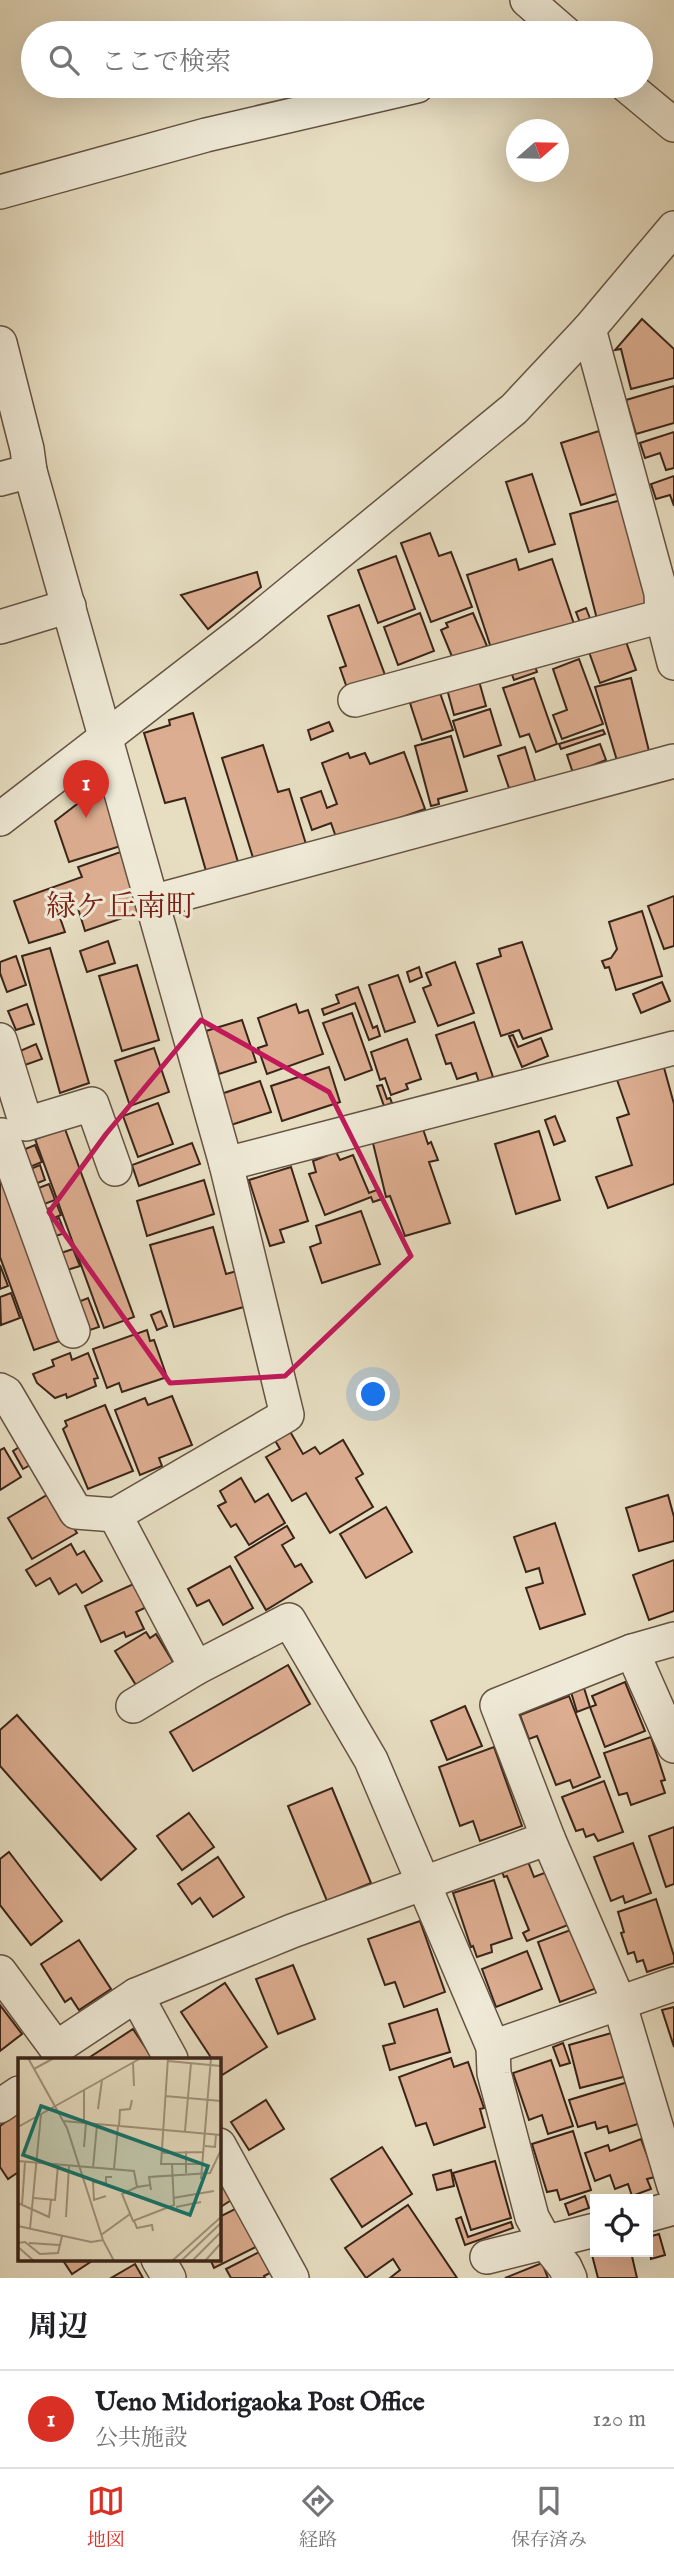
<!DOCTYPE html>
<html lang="ja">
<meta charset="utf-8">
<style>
body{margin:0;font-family:"IM FELL English","Noto Serif JP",serif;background:#f2f2f2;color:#202124}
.controls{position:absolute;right:21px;bottom:21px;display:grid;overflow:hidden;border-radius:0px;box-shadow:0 7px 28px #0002}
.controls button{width:63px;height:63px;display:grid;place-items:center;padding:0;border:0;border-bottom:2px solid #e0e0e0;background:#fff;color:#202124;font:35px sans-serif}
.compass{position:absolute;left:506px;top:119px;width:63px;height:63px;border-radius:50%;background:#fff;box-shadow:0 7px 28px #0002;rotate:70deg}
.you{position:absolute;left:374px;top:1395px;width:24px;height:24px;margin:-18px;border:5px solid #fff;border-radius:50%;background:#1a73e8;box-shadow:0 0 0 10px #1a73e833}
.badge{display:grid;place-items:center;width:46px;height:46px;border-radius:50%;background:#d93025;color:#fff;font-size:23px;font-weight:700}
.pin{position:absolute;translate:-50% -58px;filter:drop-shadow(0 2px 4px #0008)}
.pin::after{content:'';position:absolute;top:37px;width:24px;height:21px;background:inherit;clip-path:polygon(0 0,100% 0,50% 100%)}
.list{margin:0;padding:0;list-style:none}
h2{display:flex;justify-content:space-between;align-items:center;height:91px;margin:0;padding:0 28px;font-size:30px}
h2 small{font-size:23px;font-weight:400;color:#757577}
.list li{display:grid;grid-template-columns:46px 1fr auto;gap:21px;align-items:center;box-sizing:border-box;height:98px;padding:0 28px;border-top:2px solid #e0e0e0}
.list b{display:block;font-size:26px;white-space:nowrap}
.list p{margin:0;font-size:23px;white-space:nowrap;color:#757577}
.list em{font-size:23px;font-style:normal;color:#757577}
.icon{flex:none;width:38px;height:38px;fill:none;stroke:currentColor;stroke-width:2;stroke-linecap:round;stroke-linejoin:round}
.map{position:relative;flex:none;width:674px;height:2278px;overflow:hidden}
.search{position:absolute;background:#fff;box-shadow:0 7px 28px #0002;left:21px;right:21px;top:21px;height:77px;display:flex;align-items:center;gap:18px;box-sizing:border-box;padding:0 24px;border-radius:38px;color:#757577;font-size:26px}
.sheet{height:189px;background:#fff}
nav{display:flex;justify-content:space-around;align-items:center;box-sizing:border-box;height:98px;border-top:2px solid #e0e0e0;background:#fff;font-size:19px;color:#757577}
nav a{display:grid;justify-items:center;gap:4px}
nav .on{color:#d93025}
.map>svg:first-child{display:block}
.building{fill:#dcad90;stroke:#3a2519;stroke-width:2}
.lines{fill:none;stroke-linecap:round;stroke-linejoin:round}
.minor-casing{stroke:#655343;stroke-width:36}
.minor{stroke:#efead7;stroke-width:33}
.marked{fill:none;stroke:#c2185b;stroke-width:5;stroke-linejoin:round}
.labels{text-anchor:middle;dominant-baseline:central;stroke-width:6;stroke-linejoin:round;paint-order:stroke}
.quarter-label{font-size:30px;fill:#7a1f14;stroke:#efead7}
.inset-road{fill:none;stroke:#a2947e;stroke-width:2}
.view{fill:#0f766e;fill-opacity:0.15;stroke:#0f766e;stroke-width:3.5}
.inset-edge{fill:none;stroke:#3a2519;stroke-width:3.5}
</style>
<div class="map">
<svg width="674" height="2278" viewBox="0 0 674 2278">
<rect width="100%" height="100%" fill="#e7dec2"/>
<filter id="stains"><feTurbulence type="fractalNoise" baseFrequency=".00286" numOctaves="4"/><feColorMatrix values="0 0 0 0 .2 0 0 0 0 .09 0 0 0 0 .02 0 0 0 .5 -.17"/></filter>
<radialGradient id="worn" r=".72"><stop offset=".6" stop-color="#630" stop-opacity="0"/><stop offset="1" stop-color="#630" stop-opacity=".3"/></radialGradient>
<g class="building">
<path d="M 642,319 L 674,349 L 674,378 L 631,389 L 621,349 L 615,350 Z"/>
<path d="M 674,386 L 674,423 L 636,434 L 626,400 Z"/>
<path d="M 599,431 L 619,493 L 581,505 L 561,443 Z"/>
<path d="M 674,432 L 674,468 L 666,470 L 660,453 L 645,458 L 640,443 Z"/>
<path d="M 532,474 L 555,544 L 529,552 L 506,482 Z"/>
<path d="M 674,476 L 674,506 L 670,495 L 656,499 L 651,484 Z"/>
<path d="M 621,500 L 650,609 L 598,623 L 570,514 Z"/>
<path d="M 430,533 L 439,556 L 451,552 L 472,607 L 431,622 L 401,543 Z"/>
<path d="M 396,556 L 415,609 L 378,623 L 358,570 Z"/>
<path d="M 516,559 L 519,570 L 552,559 L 574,624 L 492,651 L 467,575 Z"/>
<path d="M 257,572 L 261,587 L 208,629 L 181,595 Z"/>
<path d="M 359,605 L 385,675 L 347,688 L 340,668 L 346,666 L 328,616 Z"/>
<path d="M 586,608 L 591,621 L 581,625 L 576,612 Z"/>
<path d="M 420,613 L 434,651 L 398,665 L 384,627 Z"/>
<path d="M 473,613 L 487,646 L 453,659 L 441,630 L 448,627 L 446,623 Z"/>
<path d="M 624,636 L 636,670 L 600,683 L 588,649 Z"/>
<path d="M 579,659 L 603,724 L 562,739 L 553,715 L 567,710 L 553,669 Z"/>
<path d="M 533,661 L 537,672 L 514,680 L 510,669 Z"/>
<path d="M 534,678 L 557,744 L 536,752 L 529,734 L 520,737 L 503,688 Z"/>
<path d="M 631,678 L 650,755 L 618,764 L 595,687 Z"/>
<path d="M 479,681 L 486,706 L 454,715 L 447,689 Z"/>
<path d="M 440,693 L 453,730 L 422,740 L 410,703 Z"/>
<path d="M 490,709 L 501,745 L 464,757 L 453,721 Z"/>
<path d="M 193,713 L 238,862 L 206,871 L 185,798 L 165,803 L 144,733 L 170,725 L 169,720 Z"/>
<path d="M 329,722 L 333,731 L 311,740 L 308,730 Z"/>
<path d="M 603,730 L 605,734 L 561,749 L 559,744 Z"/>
<path d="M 451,736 L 467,791 L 438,799 L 439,804 L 431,806 L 415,746 Z"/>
<path d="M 600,744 L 606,760 L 573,773 L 567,755 Z"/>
<path d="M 263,745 L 278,792 L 289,789 L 306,844 L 254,861 L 222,758 Z"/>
<path d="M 525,747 L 536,783 L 510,791 L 498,756 Z"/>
<path d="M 404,752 L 425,809 L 337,840 L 331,823 L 312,830 L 301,798 L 321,791 L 327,808 L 337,804 L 322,763 L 348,753 L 350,758 L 365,753 L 370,764 Z"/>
<path d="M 107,781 L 127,844 L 69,862 L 55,821 Z"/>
<path d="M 129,849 L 149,909 L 85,931 L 77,905 L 58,912 L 65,932 L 29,943 L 14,901 L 82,877 L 78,867 Z"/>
<path d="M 674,896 L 674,946 L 664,949 L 648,906 Z"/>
<path d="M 642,911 L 662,976 L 616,990 L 609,967 L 605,968 L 602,961 L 611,958 L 617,949 L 609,922 Z"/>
<path d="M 108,941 L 115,963 L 87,972 L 80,951 Z"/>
<path d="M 522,942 L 552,1029 L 523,1039 L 519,1030 L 501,1036 L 477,964 L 501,956 L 499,949 Z"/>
<path d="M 50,948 L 89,1083 L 60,1093 L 22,956 Z"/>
<path d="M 16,956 L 26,985 L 7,992 L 0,973 L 0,962 Z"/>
<path d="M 455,962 L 474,1013 L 438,1026 L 423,988 L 431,985 L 426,973 Z"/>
<path d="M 137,965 L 159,1040 L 122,1051 L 99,976 Z"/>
<path d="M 419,967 L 422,977 L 410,982 L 407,972 Z"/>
<path d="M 398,975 L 415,1022 L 385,1032 L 369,985 Z"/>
<path d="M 662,982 L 670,1001 L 641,1013 L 633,994 Z"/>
<path d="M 358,987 L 373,1028 L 377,1026 L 380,1036 L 369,1040 L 355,1003 L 324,1015 L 322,1009 L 339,1003 L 336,995 Z"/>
<path d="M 27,1004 L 34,1024 L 16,1030 L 8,1011 Z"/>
<path d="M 296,1004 L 299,1013 L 308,1010 L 323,1054 L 267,1074 L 258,1048 L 267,1045 L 258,1018 Z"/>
<path d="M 352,1013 L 372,1070 L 345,1080 L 323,1023 Z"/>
<path d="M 242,1020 L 256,1062 L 219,1074 L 206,1031 Z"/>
<path d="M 474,1022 L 493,1077 L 479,1082 L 476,1073 L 457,1079 L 451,1063 L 446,1064 L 436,1035 Z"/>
<path d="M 513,1035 L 518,1047 L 541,1038 L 548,1056 L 522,1067 L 509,1036 Z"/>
<path d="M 407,1039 L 421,1079 L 406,1084 L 408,1089 L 391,1095 L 385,1078 L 380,1080 L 371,1052 Z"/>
<path d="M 36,1044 L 42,1059 L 25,1065 L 20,1051 Z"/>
<path d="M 154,1048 L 169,1092 L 130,1106 L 115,1061 Z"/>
<path d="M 663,1064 L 674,1104 L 674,1184 L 608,1208 L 596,1177 L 632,1165 L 617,1118 L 629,1114 L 616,1077 Z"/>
<path d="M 329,1067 L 340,1102 L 282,1121 L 271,1086 Z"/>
<path d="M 260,1081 L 271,1112 L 231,1125 L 221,1094 Z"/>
<path d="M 382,1085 L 387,1099 L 390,1098 L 392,1103 L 384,1106 L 377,1086 Z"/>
<path d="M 158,1103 L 173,1144 L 138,1157 L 123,1116 Z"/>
<path d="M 555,1116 L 565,1141 L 554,1145 L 545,1120 Z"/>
<path d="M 422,1126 L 428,1144 L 431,1142 L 438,1160 L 429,1162 L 450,1223 L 405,1236 L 390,1196 L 386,1197 L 372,1139 Z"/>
<path d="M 65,1129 L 134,1317 L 104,1328 L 35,1139 Z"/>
<path d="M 539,1131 L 560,1200 L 516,1214 L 495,1144 Z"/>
<path d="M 192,1143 L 200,1164 L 139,1186 L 132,1165 Z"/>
<path d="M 35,1145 L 42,1162 L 25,1169 L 18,1152 Z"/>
<path d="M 336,1152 L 340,1160 L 353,1155 L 369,1193 L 379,1189 L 382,1199 L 373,1202 L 371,1197 L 325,1215 L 309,1174 L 316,1172 L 313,1161 Z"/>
<path d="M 40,1165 L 45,1180 L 33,1185 L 28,1170 Z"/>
<path d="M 291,1167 L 308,1221 L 280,1230 L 284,1242 L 270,1246 L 249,1180 Z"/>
<path d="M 0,1176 L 60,1341 L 34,1350 L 0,1257 Z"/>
<path d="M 204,1180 L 214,1214 L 147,1236 L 137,1201 Z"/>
<path d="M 49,1184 L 55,1200 L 39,1206 L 33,1190 Z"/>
<path d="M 57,1205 L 61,1215 L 45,1222 L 40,1212 Z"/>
<path d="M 361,1211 L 380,1264 L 322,1283 L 310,1247 L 321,1243 L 316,1226 Z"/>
<path d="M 59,1218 L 65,1233 L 50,1238 L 45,1224 Z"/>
<path d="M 213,1227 L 226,1274 L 237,1271 L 247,1306 L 174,1327 L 150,1245 Z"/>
<path d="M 73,1249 L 80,1266 L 67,1270 L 61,1253 Z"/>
<path d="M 0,1265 L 8,1286 L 0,1289 Z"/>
<path d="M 11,1293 L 20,1318 L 1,1325 L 0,1297 Z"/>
<path d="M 88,1298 L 99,1327 L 84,1332 L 73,1304 Z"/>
<path d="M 161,1311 L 167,1326 L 157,1330 L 151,1315 Z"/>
<path d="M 147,1330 L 150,1341 L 154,1340 L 167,1377 L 122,1392 L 119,1383 L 107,1388 L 93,1349 Z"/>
<path d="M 70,1353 L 72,1360 L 88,1353 L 98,1378 L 94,1379 L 96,1386 L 67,1398 L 66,1394 L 55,1398 L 37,1383 L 33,1374 L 54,1366 L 52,1360 Z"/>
<path d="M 172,1396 L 192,1445 L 159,1458 L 162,1466 L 140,1475 L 115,1410 L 145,1398 L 148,1405 Z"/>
<path d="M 105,1405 L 133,1471 L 88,1489 L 63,1429 L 67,1426 L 65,1421 Z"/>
<path d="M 288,1428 L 303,1454 L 315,1447 L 320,1454 L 343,1440 L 363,1474 L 356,1478 L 373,1507 L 330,1533 L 306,1493 L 292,1501 L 266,1457 L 280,1449 L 273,1437 Z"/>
<path d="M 21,1446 L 32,1464 L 23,1469 L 13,1451 Z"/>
<path d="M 4,1448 L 21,1477 L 0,1490 L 0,1450 Z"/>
<path d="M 241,1478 L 255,1502 L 268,1494 L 285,1523 L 249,1545 L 236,1524 L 231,1527 L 218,1506 L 226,1502 L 220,1491 Z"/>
<path d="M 47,1495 L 61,1520 L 67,1517 L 77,1533 L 32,1559 L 8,1518 Z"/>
<path d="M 668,1495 L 674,1517 L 674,1541 L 639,1551 L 626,1508 Z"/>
<path d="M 386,1507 L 412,1552 L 366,1578 L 340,1534 Z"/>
<path d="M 555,1523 L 585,1614 L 540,1629 L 526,1588 L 543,1583 L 539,1568 L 526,1572 L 514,1537 Z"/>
<path d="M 287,1526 L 294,1538 L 282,1545 L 295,1567 L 301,1564 L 312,1582 L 266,1610 L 235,1557 Z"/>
<path d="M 71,1544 L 77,1555 L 84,1551 L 102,1581 L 82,1593 L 76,1584 L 59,1594 L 50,1578 L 36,1586 L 26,1570 Z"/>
<path d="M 674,1560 L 674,1611 L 649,1620 L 633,1575 Z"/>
<path d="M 230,1566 L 253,1608 L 223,1625 L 209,1600 L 197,1606 L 188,1589 Z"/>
<path d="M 140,1581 L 151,1605 L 136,1612 L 144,1629 L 126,1637 L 124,1632 L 101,1642 L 85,1606 Z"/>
<path d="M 146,1632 L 150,1638 L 156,1634 L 179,1672 L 142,1695 L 115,1651 Z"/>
<path d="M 288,1665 L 310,1704 L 193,1771 L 170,1732 Z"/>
<path d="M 625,1682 L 645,1731 L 605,1747 L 590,1707 L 596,1705 L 592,1696 Z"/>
<path d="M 584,1688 L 590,1707 L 577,1712 L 571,1692 Z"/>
<path d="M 569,1696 L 600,1777 L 573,1788 L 570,1780 L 556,1785 L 537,1736 L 529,1739 L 520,1715 Z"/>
<path d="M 465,1706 L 482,1746 L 447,1760 L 431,1721 Z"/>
<path d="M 17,1715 L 136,1849 L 101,1880 L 0,1766 L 0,1730 Z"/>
<path d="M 651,1737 L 665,1780 L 661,1781 L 665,1793 L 631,1805 L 627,1793 L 619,1795 L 604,1753 Z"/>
<path d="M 494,1747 L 522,1826 L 480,1841 L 473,1821 L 460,1826 L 439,1767 Z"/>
<path d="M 604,1781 L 623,1832 L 598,1841 L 594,1834 L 586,1837 L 583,1829 L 576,1831 L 562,1797 Z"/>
<path d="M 332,1788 L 371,1883 L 327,1901 L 288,1806 Z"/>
<path d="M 189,1813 L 214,1847 L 182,1870 L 157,1836 Z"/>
<path d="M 674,1827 L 674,1884 L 666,1887 L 649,1836 Z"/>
<path d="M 633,1843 L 651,1893 L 625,1903 L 623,1896 L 611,1901 L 594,1857 Z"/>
<path d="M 9,1852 L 62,1921 L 31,1945 L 0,1905 L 0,1859 Z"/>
<path d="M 218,1857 L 244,1897 L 213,1917 L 200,1898 L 192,1904 L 178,1884 Z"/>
<path d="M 527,1859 L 534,1877 L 547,1872 L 568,1925 L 527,1941 L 523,1933 L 529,1930 L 507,1876 L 504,1877 L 501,1869 Z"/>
<path d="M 494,1880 L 512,1938 L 491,1945 L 492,1952 L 477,1957 L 473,1946 L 471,1947 L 453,1893 Z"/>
<path d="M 656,1899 L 674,1956 L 674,1963 L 647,1972 L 643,1960 L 637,1962 L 634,1952 L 628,1954 L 621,1933 L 624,1932 L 618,1912 Z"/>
<path d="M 420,1921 L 445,1992 L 404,2007 L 395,1982 L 385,1985 L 368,1939 Z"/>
<path d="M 576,1928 L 597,1988 L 560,2002 L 538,1942 Z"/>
<path d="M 79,1940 L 111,1989 L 79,2010 L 71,1998 L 65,2002 L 41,1964 Z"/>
<path d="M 527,1951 L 542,1989 L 496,2007 L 482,1969 Z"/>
<path d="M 293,1965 L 315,2019 L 278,2034 L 256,1979 Z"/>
<path d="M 225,1983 L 267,2047 L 222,2075 L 219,2070 L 219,2059 L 212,2059 L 181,2012 Z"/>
<path d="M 0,2005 L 22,2034 L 0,2051 Z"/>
<path d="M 674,2007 L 674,2047 L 662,2010 Z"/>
<path d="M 437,2009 L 450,2052 L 390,2070 L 383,2046 L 395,2043 L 389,2024 Z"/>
<path d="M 133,2029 L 153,2059 L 91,2059 L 90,2057 Z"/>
<path d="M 615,2032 L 627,2076 L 580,2088 L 569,2045 Z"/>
<path d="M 563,2043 L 570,2063 L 560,2066 L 553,2047 Z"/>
<path d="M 451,2058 L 454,2067 L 468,2062 L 484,2108 L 480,2109 L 485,2127 L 434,2145 L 426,2123 L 416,2126 L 399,2077 Z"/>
<path d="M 551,2060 L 573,2126 L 548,2134 L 542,2115 L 529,2120 L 513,2073 Z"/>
<path d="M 628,2082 L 641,2123 L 609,2133 L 607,2126 L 597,2129 L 595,2122 L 578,2127 L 569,2100 Z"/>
<path d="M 266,2100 L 284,2129 L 249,2150 L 231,2122 Z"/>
<path d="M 19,2112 L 19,2175 L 17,2173 L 8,2179 L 0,2167 L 0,2126 Z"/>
<path d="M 573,2131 L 591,2190 L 560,2200 L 557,2190 L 547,2192 L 532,2144 Z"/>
<path d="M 641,2139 L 655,2177 L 647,2179 L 651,2189 L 632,2196 L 628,2184 L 615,2189 L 610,2175 L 595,2181 L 585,2153 L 608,2145 L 610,2151 Z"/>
<path d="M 382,2147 L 412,2194 L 362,2227 L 331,2179 Z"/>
<path d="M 495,2161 L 511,2218 L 471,2230 L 453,2173 Z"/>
<path d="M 451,2170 L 454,2186 L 437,2190 L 433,2175 Z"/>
<path d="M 219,2175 L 233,2199 L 219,2208 Z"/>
<path d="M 585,2196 L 589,2208 L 569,2215 L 565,2204 Z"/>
<path d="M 408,2205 L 457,2278 L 390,2278 L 400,2270 L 393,2259 L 366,2278 L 345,2248 Z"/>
<path d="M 237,2208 L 256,2247 L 214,2268 L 210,2259 L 219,2259 L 219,2217 Z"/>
<path d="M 461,2217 L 468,2237 L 511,2222 L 513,2228 L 465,2245 L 456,2219 Z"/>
<path d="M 659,2234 L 665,2255 L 651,2259 L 648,2237 Z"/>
<path d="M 261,2251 L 272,2272 L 264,2276 L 265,2278 L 231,2278 L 226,2269 Z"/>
<path d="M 605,2252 L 631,2252 L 637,2278 L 598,2278 L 592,2255 Z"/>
<path d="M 62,2259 L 95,2259 L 72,2274 Z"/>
<path d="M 542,2263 L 548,2278 L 505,2278 Z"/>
<path d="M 135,2264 L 143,2278 L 111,2278 Z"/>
</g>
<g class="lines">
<g class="minor-casing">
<g id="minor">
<path d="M 527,0 L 565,33"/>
<path d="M 627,86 L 674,125"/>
<path d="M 0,192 L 206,135 L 417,86"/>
<path d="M 589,329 L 661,593 L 662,616 L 674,663"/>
<path d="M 0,343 L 27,449 L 30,471 L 226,1164 L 287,1415 L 115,1515 L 196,1668"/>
<path d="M 0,479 L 30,471"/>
<path d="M 0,627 L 69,606"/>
<path d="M 355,700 L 662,616"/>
<path d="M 0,819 L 246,629 L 514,409 L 589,329 L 674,228"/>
<path d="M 152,902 L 674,761"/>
<path d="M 0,1040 L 26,1124 L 92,1104 L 115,1169"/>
<path d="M 2,1135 L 73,1331"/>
<path d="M 226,1164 L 674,1048"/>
<path d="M 0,1390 L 6,1393 L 76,1512 L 115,1515"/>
<path d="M 632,1651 L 674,1746"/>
<path d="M 133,1706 L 196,1668 L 289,1620 L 371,1760 L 493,2047 L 494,2073 L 532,2217 L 546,2243 L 565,2267 L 570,2278"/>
<path d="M 548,1838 L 619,2002 L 674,2186"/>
<path d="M 0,1972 L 56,2048 L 136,1995 L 292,1931 L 548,1838 L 497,1705 L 632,1651 L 674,1639"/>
<path d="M 136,1995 L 171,2059"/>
<path d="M 493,2047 L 674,1984"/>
<path d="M 0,2106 L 19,2093"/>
<path d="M 219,2145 L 292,2278"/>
<path d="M 648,2215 L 674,2208"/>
<path d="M 487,2257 L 595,2230"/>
<path d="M 158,2259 L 169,2278"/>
</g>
</g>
<use href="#minor" class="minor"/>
</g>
<path class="marked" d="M 201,1020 L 329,1092 L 411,1256 L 285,1376 L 170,1383 L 49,1212 L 106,1134 Z"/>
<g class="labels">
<g class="quarter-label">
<text x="121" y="908">緑ケ丘南町</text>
</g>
</g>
<g transform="translate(18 2058)">
<rect width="203" height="203" fill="#e7dec2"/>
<path class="inset-road" d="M 10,0 L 49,70 L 85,182M 150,3 L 203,8M 115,5 L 116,28M 16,11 L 36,0M 147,38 L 203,43M 80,51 L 84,22M 45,63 L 203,77M 66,64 L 66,32M 101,68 L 102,52 L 112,51 L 114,42M 0,69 L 123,0M 167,73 L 173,5M 187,88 L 197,89 L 198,76M 66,89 L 68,65M 143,95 L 185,94M 0,103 L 116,113 L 119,129 L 132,127M 154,106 L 185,106M 75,110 L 79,67M 96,111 L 100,68M 168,115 L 168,93M 183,121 L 193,0M 119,129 L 104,136 L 115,163 L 156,147 L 154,106 L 143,106 L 150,0M 133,132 L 131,119 L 192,115 L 203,92M 88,138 L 76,142 L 75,124 L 88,125 L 88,119 L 94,119M 16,140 L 37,142 L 40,107M 155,140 L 196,133M 0,145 L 31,159 L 33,142M 4,147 L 7,104M 158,149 L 183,144M 48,159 L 51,108M 116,163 L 119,170 L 134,167 L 135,173M 0,168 L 73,184 L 85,182 L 96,203M 12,171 L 23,56M 83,177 L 112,156M 0,185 L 7,184 L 22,196 L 40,195 L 44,178M 11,185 L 41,187M 0,189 L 16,203M 154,203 L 203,159M 163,203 L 203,165M 174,203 L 203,174M 187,203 L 203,185"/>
<path class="view" d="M 23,48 L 190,108 L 172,157 L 5,97 Z"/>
<rect width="203" height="203" class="inset-edge"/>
</g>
<rect width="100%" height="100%" filter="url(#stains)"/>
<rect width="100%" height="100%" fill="url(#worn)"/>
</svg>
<div class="controls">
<button><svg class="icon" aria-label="locate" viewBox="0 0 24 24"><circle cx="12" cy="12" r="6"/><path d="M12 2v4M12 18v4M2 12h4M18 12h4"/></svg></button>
</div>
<svg class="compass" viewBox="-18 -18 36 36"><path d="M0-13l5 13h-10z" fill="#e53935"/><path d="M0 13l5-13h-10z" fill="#757577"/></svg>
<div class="you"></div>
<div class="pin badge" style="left:86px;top:818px">1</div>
<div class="search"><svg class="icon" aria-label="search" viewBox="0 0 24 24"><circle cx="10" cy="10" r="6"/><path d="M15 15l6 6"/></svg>ここで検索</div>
</div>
<section class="sheet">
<h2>周辺<small></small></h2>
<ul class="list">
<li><span class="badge">1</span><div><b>Ueno Midorigaoka Post Office</b><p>公共施設</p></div><em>120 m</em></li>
</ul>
</section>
<nav>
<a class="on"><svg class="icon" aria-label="map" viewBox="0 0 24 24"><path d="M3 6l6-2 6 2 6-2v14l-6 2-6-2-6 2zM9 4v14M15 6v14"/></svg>地図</a>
<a><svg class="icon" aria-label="directions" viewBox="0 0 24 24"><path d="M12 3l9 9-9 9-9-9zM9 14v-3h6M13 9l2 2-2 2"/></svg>経路</a>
<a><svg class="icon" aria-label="saved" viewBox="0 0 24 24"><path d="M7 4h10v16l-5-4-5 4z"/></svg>保存済み</a>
</nav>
